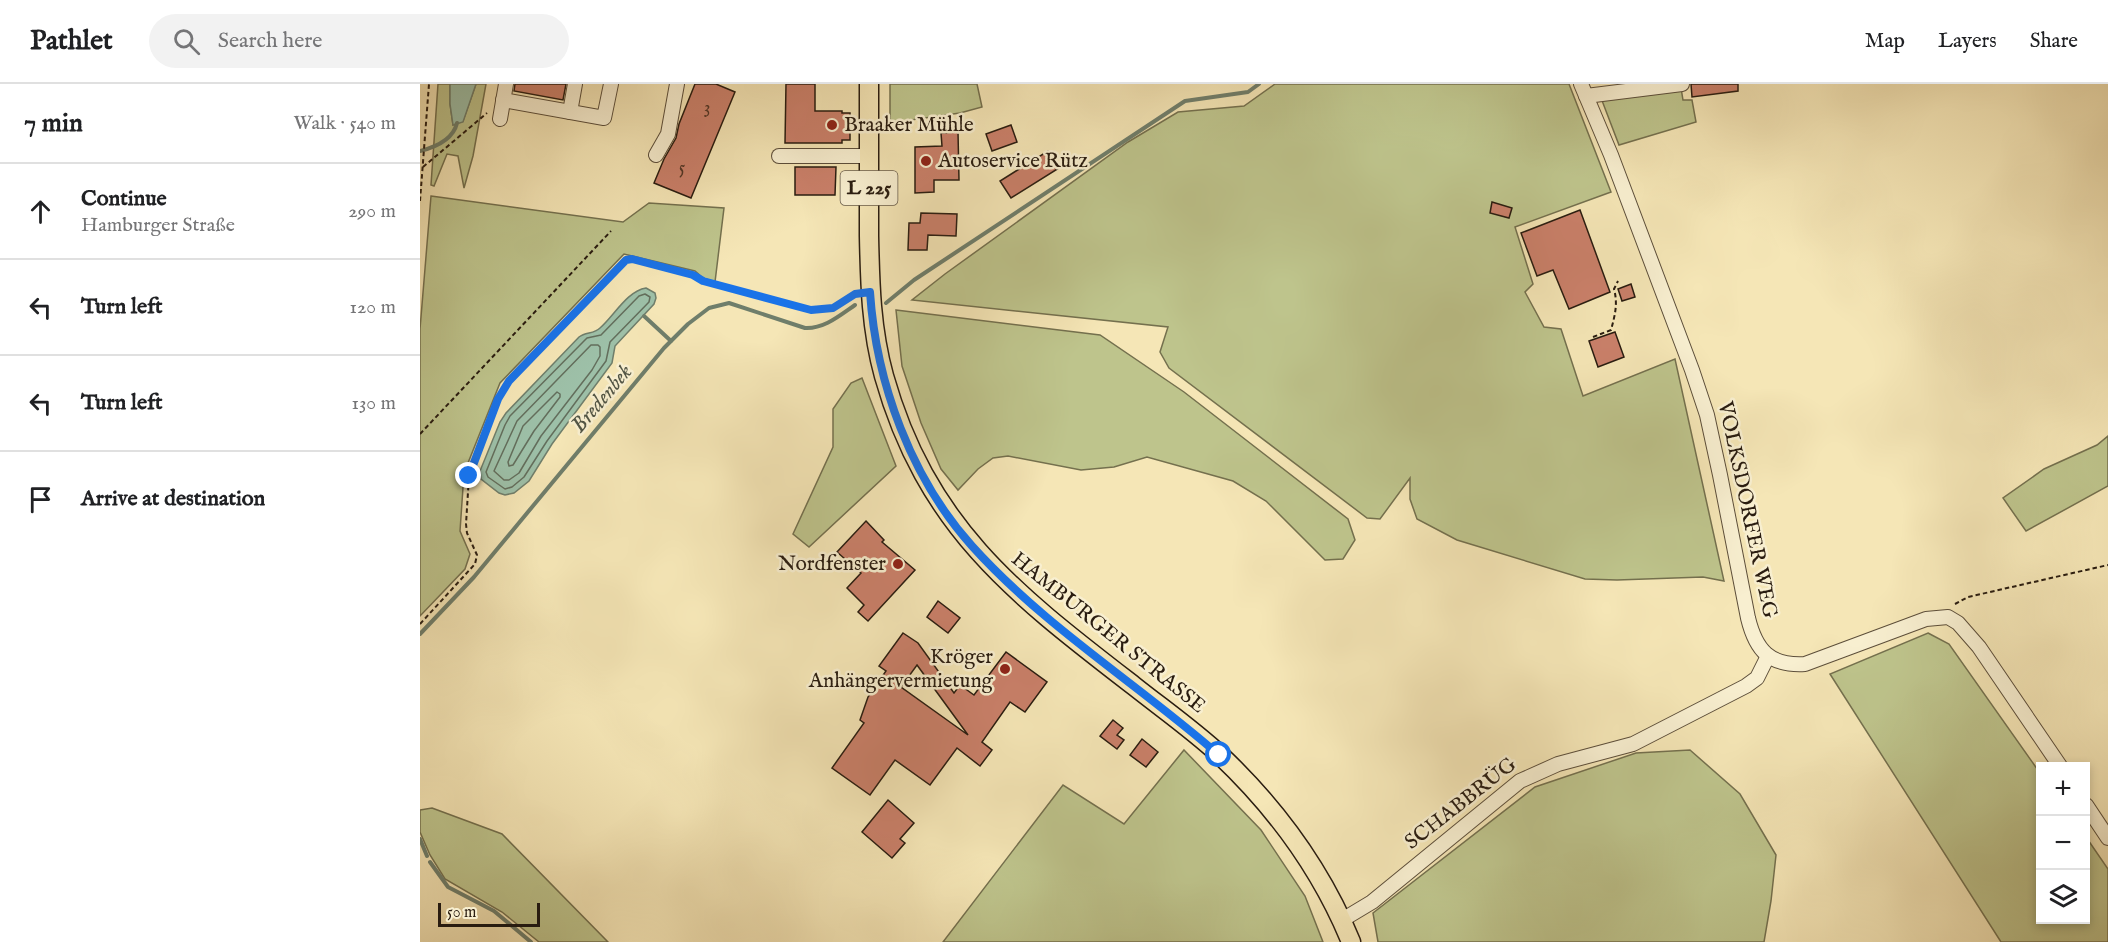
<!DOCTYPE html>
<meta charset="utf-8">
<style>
body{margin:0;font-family:"IM FELL English",serif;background:#f2f2f2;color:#202124}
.controls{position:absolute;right:18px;bottom:18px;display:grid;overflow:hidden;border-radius:0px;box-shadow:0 3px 9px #0003}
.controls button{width:54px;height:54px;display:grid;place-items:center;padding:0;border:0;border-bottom:2px solid #e0e0e0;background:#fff;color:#202124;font:30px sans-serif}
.scale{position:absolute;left:18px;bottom:15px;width:102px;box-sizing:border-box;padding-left:6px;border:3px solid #291c10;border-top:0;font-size:16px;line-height:21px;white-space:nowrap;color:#291c10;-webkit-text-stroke:4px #f8efd0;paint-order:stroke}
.stop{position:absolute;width:18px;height:18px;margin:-14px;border:4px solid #1a73e8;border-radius:50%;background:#fff}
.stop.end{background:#1a73e8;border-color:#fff;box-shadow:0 2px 6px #0008}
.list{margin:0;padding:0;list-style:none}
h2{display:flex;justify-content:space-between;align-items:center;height:78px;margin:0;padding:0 24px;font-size:26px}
h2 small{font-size:20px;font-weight:400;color:#757577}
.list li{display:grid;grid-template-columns:39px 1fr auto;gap:18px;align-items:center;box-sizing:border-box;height:96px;padding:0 24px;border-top:2px solid #e0e0e0}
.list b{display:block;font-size:22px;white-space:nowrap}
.list p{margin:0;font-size:20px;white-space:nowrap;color:#757577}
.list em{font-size:20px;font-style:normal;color:#757577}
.icon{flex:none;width:33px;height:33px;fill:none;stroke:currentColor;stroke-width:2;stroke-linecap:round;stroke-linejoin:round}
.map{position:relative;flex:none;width:1688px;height:858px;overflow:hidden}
header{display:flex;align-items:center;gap:36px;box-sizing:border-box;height:84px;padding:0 30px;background:#fff;border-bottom:2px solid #e0e0e0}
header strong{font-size:28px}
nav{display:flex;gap:33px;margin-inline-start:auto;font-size:21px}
.search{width:420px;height:54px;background:#f2f2f2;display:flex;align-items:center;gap:15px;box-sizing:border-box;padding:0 21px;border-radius:33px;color:#757577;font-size:22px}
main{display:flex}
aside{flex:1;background:#fff}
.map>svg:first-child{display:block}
.green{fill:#bec48c;stroke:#74704e;stroke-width:1.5}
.water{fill:#9dc0a8;stroke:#6f7e6b;stroke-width:1.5}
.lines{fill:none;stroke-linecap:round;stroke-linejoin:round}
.shore{stroke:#636e5c;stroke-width:1.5}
.stream{stroke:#6f7e6b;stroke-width:4}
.building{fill:#ca806a;stroke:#291c10;stroke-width:1.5;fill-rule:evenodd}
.minor-casing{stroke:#5c4e3a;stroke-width:16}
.major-casing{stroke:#291c10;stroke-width:21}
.path{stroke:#291c10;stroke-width:2;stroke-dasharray:4.5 3;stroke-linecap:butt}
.minor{stroke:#f8efd0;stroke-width:14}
.major{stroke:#f5e6b6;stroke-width:18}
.route{stroke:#1a73e8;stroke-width:8}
.poi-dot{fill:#8f2418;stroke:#f8efd0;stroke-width:2}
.labels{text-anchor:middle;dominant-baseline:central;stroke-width:5;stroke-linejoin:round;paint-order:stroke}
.number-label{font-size:18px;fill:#513526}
.shield{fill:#f8efd0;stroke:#675b4a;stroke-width:1.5}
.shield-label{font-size:20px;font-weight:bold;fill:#291c10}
.poi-label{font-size:21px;fill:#291c10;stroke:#f8efd0;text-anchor:start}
.street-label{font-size:21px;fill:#291c10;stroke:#f8efd0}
.water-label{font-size:22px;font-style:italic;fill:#525545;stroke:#f8efd0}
</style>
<header>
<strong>Pathlet</strong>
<div class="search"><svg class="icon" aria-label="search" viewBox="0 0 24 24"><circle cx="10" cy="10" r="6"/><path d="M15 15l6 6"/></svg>Search here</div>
<nav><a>Map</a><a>Layers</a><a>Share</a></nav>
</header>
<main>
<aside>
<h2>7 min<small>Walk · 540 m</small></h2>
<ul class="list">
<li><svg class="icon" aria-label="ahead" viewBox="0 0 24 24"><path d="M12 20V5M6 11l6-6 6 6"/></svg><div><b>Continue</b><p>Hamburger Straße</p></div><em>290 m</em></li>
<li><svg class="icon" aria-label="left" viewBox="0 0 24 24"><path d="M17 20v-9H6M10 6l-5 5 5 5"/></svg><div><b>Turn left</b></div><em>120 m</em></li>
<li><svg class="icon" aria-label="left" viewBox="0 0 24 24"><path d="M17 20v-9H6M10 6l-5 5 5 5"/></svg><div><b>Turn left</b></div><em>130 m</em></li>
<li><svg class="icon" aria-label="arrive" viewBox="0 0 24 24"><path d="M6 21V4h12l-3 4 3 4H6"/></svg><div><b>Arrive at destination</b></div></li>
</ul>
</aside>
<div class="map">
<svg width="1688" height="858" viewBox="0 0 1688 858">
<rect width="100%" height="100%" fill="#f5e6b6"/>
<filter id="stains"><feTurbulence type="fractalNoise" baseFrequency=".00333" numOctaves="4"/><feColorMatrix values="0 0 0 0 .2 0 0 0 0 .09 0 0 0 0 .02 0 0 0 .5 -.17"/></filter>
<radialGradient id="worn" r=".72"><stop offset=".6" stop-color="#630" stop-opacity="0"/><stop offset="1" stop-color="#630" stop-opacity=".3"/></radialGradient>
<g class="green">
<path d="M 18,0 L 30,0 L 30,20 L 33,41 L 43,37 L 56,0 L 66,0 L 53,72 L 44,104 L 38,72 L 27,70 L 14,102 L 11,101 Z"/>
<path d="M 470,0 L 557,0 L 562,23 L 540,29 L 470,39 Z"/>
<path d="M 855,0 L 1149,0 L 1191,108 L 1095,143 L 1113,200 L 1105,208 L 1124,243 L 1141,245 L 1163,312 L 1255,275 L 1304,497 L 1283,493 L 1197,496 L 1165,495 L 1037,456 L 997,435 L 990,415 L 990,394 L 960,435 L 947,434 L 749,284 L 740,268 L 748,243 L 492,216 L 525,190 L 708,58 L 758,28 L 824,22 Z"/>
<path d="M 1261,4 L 1263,16 L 1272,16 L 1276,38 L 1199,61 L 1181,14 Z"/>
<path d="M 11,112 L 203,138 L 229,119 L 304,124 L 295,198 L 283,194 L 275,187 L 204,170 L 80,299 L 44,389 L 40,447 L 50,470 L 45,485 L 0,532 L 0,245 Z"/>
<path d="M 476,226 L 680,251 L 764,308 L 928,435 L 935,456 L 923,475 L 905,476 L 846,417 L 813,397 L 727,373 L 694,383 L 661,386 L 588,372 L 573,374 L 558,385 L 538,406 L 521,385 L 501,339 L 482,282 Z"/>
<path d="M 442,294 L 476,382 L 389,463 L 373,450 L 413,363 L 413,325 L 431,299 Z"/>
<path d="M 1688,352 L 1688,402 L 1606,447 L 1583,414 L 1624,385 L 1677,361 Z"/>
<path d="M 1508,549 L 1529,560 L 1620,689 L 1620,836 L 1666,836 L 1666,753 L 1688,785 L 1688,858 L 1581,858 L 1410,590 Z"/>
<path d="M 764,666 L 841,746 L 885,812 L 903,858 L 523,858 L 643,701 L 704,740 Z"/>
<path d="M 1270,666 L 1320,710 L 1356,771 L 1351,817 L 1344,858 L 958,858 L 953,829 L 1115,703 L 1216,669 Z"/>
<path d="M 12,724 L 82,750 L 188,858 L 119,858 L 82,828 L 25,795 L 10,771 L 0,748 L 0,726 Z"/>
</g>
<g class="water">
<path d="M 30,0 L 56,0 L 43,38 L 33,41 L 30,20 Z"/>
<path d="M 226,204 L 235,209 L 236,214 L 234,220 L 195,262 L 192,279 L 132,360 L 109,397 L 94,409 L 85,411 L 79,409 L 61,395 L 60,387 L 80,338 L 86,329 L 159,253 C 166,248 174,250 180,244 C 194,232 207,207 226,204 Z"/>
</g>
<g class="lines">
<g class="shore">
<path d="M 225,210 L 230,213 L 229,218 L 190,258 L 186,277 L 127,357 L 104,393 L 92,403 L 85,405 L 68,393 L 66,388 L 85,341 L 90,332 L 163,258 L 167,254 L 181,251 L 219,212 Z"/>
<path d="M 171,261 L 178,261 L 180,263 L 180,272 L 172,286 L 121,352 L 99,389 L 89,396 L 84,396 L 74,387 L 97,337 Z"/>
<path d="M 137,308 L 140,310 L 140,313 L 114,347 L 93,381 L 89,382 L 88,378 L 103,342 Z"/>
</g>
<g class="stream">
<path d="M 0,67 C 16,63 33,56 37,39"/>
<path d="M 466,219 L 494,196 L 765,17 L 828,8 L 839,0"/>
<path d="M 224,232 L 251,257"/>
<path d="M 0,550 L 54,493 L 244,264 L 268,240 L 289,224 L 309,219 L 385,244 C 404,245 419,232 435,221"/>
<path d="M 0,755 L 7,772"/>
<path d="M 10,778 L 28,803 L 74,827 L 111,858"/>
</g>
</g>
<g class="building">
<path d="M 95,0 L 146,0 L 143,16 L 94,7 Z"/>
<path d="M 275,0 L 296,0 L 315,8 L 271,114 L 234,99 L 244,75 L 256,54 L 259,40 Z"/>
<path d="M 366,0 L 395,0 L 395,27 L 422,27 L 422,29 L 430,29 L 430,56 L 422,56 L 422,59 L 365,59 Z"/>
<path d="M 1271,0 L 1318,0 L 1318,7 L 1272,13 Z"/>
<path d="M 591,41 L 597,58 L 572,67 L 566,50 Z"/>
<path d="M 538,48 L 539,96 L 514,96 L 514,108 L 495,109 L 495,63 L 522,62 L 521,49 Z"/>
<path d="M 628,67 L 639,84 L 591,114 L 580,97 Z"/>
<path d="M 375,83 L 416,83 L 415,111 L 375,111 Z"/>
<path d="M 1072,118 L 1092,124 L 1089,134 L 1070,129 Z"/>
<path d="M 1160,126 L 1190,208 L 1149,225 L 1133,186 L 1117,192 L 1101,149 Z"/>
<path d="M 501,129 L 537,130 L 536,152 L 508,151 L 507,166 L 488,166 L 489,139 L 500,139 Z"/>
<path d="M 1211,200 L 1215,213 L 1202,217 L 1198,205 Z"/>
<path d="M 1195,248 L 1204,273 L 1178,283 L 1169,257 Z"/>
<path d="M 446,437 L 464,456 L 462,458 L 495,486 L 448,537 L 438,528 L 444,521 L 427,504 L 441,489 L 417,468 Z"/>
<path d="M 518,517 L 540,534 L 528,549 L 507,533 Z"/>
<path d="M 483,549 L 498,559 L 534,609 L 540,601 L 554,611 L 586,568 L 627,598 L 605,628 L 590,618 L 562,658 L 572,666 L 560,682 L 537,664 L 510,701 L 475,676 L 450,711 L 412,684 L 444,639 L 440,636 L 448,613 L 466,587 L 459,582 ZM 497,581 L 548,651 L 481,603 Z"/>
<path d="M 693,636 L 703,644 L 697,651 L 704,656 L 697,665 L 680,652 Z"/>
<path d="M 722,655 L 738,668 L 726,683 L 710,671 Z"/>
<path d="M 468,716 L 494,739 L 480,755 L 485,759 L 472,774 L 442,748 Z"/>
</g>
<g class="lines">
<g class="minor-casing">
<g id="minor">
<path d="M 1161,0 L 1191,71 L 1272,286 L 1287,331 L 1300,391 L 1328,534 C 1336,567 1350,582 1385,580 L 1506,535 L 1528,533 L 1538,539 L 1559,563 L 1640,682"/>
<path d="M 1166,12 L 1262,0"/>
<path d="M 83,16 L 184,34 L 191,0"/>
<path d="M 150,28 L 155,0"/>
<path d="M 80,35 L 86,0"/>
<path d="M 236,71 L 248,50 L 257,0"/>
<path d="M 359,72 L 449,72"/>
<path d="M 1666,721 L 1688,754"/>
<path d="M 922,836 L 952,818 L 1100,697 L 1138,680 L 1213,660 L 1326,602 L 1337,594 L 1348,572"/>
</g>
</g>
<g class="major-casing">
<path id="major" d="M 449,0 C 449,51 449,101 449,152 C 450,200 451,245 464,292 C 507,444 595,510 714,602 C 743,625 773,646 800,671 C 856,724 902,787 931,858"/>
</g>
<g class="path">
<path d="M 3,83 L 67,29"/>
<path d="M 0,117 L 9,0"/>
<path d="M 1173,253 L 1191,246 C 1195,231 1198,220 1194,205 L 1198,197"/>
<path d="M 0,350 L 191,147"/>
<path d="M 1535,520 L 1548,513 L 1688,481"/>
<path d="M 0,540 L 55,480 L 57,471 L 47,449 L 46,440 L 49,392 L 78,315 L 84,305 L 206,176 L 212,175 L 273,191 L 283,197 L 391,226 L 413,224 L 435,211"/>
</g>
<use href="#minor" class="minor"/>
<use href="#major" class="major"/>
</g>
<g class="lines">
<path class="route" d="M 49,392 L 78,315 L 89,297 L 206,176 L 212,175 L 273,191 L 283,197 L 391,226 L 413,224 L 435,210 L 450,208 C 456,299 491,394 552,462 C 625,543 718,600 799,671"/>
</g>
<g class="poi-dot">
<circle cx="412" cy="41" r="6"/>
<circle cx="506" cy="77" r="6"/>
<circle cx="478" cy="480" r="6"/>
<circle cx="585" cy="585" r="6"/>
</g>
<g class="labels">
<g class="number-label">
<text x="287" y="24">3</text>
<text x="262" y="84">5</text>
</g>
<rect class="shield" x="420.5" y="87" width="57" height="34" rx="4.5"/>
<g class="shield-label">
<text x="449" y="104">L 225</text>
</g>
<g class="poi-label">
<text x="424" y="41">Braaker Mühle</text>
<text x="518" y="77">Autoservice Rütz</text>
<text x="466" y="480" text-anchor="end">Nordfenster</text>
<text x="573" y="573" text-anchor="end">Kröger<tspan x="573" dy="24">Anhängervermietung</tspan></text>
</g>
<g class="street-label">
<text transform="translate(1327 426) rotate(78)">VOLKSDORFER WEG</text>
<text transform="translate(688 549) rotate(39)">HAMBURGER STRASSE</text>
<text transform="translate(1041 720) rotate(-38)">SCHABBRÜG</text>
</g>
<g class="water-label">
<text transform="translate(182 315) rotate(-50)">Bredenbek</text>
</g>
</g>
<rect width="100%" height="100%" filter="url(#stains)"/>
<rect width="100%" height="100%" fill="url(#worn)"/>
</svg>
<div class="controls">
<button>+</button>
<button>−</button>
<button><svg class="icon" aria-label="layers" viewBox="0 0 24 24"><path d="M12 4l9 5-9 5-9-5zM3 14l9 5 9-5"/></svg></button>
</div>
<div class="scale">50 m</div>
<div class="stop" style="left:799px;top:671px"></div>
<div class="stop end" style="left:49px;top:392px"></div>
</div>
</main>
